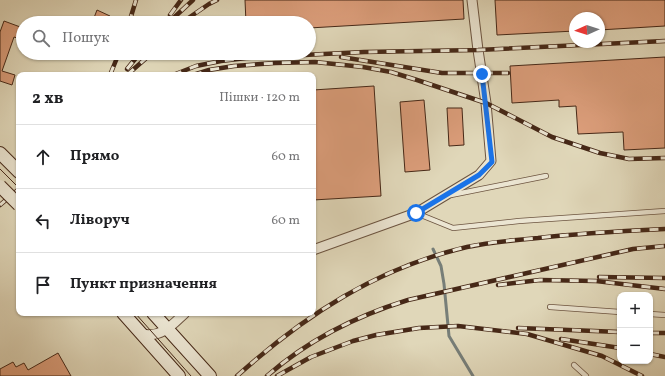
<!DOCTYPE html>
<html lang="uk">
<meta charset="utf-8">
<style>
body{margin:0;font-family:Vollkorn,serif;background:#f2f2f2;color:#202124}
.controls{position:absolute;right:12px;bottom:12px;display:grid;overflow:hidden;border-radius:8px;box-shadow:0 1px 3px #0004}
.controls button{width:36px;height:36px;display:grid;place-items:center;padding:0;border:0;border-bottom:1px solid #e0e0e0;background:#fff;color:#202124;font:20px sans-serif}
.compass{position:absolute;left:569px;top:12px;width:36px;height:36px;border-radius:50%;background:#fff;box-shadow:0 1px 3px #0004;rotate:267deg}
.stop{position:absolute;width:12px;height:12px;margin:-9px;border:3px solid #1a73e8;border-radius:50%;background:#fff}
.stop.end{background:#1a73e8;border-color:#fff;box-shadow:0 1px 4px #0008}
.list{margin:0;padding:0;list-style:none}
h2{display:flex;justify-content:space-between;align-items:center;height:52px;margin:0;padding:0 16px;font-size:17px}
h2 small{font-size:13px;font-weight:400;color:#757577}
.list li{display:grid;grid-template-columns:26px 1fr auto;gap:12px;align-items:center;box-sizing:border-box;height:64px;padding:0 16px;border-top:1px solid #e0e0e0}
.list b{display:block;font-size:15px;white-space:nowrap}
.list em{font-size:13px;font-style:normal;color:#757577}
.icon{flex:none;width:22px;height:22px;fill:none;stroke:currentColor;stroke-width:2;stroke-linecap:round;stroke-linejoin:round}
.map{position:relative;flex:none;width:665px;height:376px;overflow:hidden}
.search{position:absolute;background:#fff;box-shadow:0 1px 3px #0004;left:16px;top:16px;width:300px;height:44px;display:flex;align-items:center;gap:10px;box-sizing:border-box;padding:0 14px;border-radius:22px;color:#757577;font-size:15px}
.panel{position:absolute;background:#fff;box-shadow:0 1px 3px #0004;left:16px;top:72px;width:300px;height:244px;border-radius:8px}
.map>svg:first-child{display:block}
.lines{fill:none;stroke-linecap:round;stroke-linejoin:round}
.stream{stroke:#777e78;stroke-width:3}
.building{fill:#db9d7a;stroke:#462817}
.lane-casing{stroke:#6c5440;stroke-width:6}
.street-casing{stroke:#6c5440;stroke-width:11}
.secondary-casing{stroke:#462817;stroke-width:14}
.lane{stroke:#ebe5d2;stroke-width:4.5}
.street{stroke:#ebe5d2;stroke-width:9}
.secondary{stroke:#ebe5d2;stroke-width:12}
.tram{stroke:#462817;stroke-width:1}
.rail-casing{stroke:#462817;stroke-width:4.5}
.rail{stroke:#ebe5d2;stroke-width:3;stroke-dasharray:9;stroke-linecap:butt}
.secondary-bridge-casing{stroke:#462817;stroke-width:14;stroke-linecap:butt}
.secondary-bridge{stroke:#ebe5d2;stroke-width:12}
.route{stroke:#1a73e8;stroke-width:5}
</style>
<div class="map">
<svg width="665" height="376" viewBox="0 0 665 376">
<rect width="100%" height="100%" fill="#e0d7b9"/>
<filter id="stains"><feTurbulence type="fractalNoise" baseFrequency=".005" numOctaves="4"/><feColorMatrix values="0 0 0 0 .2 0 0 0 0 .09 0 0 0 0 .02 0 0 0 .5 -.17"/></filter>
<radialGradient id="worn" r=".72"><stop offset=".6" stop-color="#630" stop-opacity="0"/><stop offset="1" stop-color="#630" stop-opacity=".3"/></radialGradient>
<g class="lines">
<path class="stream" d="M 433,249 L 441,266 L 444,284 L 449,336 L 473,376"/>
</g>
<g class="building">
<path d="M 245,0 L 463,0 L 464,19 L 309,28 L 309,23 L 246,23 Z"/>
<path d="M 495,0 L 665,0 L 665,26 L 599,30 L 599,18 L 575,18 L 575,31 L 497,35 Z"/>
<path d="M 97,10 L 110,16 L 107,23 L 92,23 Z"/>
<path d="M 4,21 L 23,28 L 23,40 L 14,37 L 2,71 L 15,75 L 12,85 L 0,81 L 0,32 Z"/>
<path d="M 665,57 L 665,148 L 624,150 L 623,132 L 578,134 L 576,106 L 559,107 L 559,100 L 512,103 L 510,66 Z"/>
<path d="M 374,86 L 381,196 L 313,200 L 313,90 Z"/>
<path d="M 424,100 L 430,170 L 405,172 L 400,102 Z"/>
<path d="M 447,108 L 462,108 L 464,145 L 449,146 Z"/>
<path d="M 58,353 L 71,376 L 0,376 L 0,369 L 13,362 L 16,367 L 24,363 L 28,370 Z"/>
</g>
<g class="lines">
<g class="lane-casing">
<g id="lane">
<path d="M 451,195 L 546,176"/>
<path d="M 416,213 L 453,228 L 519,221 L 665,211"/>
<path d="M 550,307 L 620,312"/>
<path d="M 650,314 L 665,315"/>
<path d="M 574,365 L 586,376"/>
</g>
</g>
<g class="street-casing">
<g id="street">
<path d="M 313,250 L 416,213 L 479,175 L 491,161 L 486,103 L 478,50 L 472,0"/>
<path d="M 142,334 C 162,338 172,325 185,313"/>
</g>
</g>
<g class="secondary-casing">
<g id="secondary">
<path d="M 0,153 L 19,172"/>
<path d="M 123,313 L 179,376"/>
<path d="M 153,313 L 210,376"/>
</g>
</g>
<use href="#lane" class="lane"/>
<use href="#street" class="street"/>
<use href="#secondary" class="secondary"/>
<g class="tram">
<path d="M 0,169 L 19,188"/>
<path d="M 135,313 L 191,376"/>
</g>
<g class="rail-casing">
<g id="rail">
<path d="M 170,15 L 181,0"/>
<path d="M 129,23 L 136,0"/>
<path d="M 168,23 L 193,0"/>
<path d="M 181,23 L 209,4 L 217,0"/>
<path d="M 341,57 L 442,73 L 508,73"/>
<path d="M 127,69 L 140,53"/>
<path d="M 110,75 L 119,53"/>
<path d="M 127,75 L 152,53"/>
<path d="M 173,75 L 196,66 L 221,61 L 246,58 L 364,52 L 478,50 L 665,41"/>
<path d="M 193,75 L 209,70 L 234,66 L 275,63 L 315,62 L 363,67 L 391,72 L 417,80 L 486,103 L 552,137 L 600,153 L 629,159 L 665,158"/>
<path d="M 0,205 L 19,189"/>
<path d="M 599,277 L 665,278"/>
<path d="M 498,285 L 540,280 L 596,281 L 665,289"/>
<path d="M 518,328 L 620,332"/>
<path d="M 650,333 L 665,333"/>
<path d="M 561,339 L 620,348"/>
<path d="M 650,354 L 665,357"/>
<path d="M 237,376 C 305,315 377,268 467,247 C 490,242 514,240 538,238 C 581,233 623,231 665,229"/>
<path d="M 267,376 C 308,340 356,316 408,300 L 633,249 L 665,246"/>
<path d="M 277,376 L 311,357 L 353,341 L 376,335 L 419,328 L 458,326 L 527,334 L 602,356 L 642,376"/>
</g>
</g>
<use href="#rail" class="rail"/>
<g class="secondary-bridge-casing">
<path id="secondary-bridge" d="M 0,186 L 19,205"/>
</g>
<use href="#secondary-bridge" class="secondary-bridge"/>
</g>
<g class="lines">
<path class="route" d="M 416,213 L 479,175 L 492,162 L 482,74"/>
</g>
<rect width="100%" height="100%" filter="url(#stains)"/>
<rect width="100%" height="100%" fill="url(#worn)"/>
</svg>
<div class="controls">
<button>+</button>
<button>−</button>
</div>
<svg class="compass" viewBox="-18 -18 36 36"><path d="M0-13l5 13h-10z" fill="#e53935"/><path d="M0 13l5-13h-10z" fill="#757577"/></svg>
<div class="stop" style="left:416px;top:213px"></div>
<div class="stop end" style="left:482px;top:74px"></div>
<div class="search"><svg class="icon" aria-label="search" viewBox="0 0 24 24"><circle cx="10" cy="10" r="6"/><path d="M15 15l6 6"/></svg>Пошук</div>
<section class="panel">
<h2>2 хв<small>Пішки · 120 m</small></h2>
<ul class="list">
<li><svg class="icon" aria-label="ahead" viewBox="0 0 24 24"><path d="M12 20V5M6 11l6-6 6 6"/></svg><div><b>Прямо</b></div><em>60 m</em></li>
<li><svg class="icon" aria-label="left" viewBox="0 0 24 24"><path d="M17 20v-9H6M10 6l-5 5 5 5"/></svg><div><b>Ліворуч</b></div><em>60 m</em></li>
<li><svg class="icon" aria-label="arrive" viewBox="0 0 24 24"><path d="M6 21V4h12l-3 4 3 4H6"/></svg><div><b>Пункт призначення</b></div></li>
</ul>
</section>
</div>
